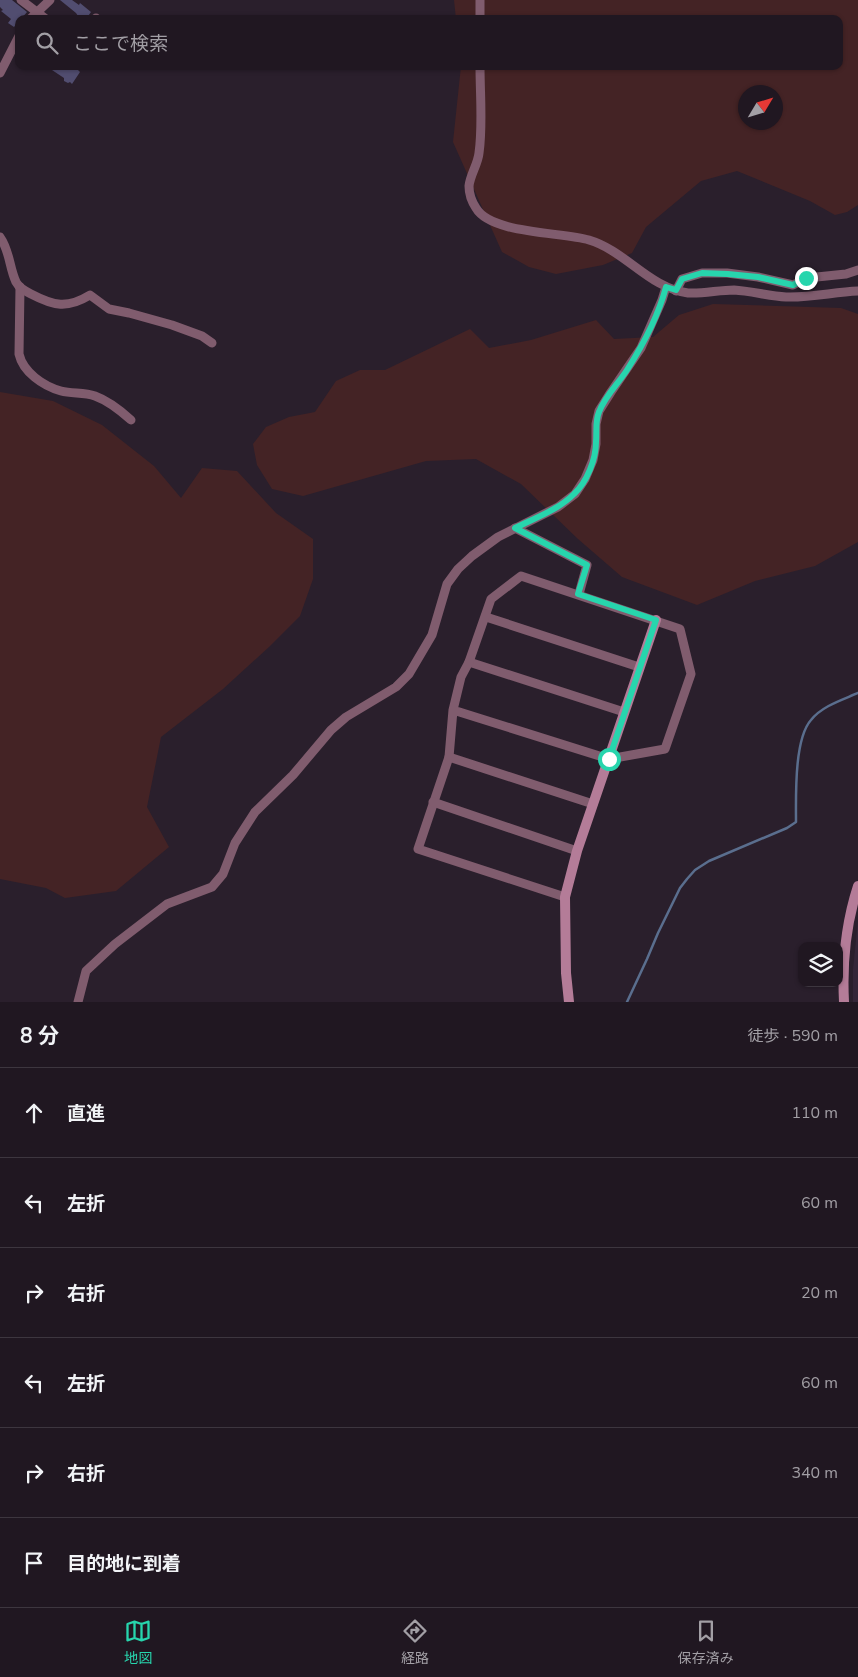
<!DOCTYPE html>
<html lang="ja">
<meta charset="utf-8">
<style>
body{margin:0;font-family:"Nunito Sans","Noto Sans JP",sans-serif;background:#28202a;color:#f1f3f6}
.controls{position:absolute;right:15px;bottom:15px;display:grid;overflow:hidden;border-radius:10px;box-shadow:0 1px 4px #0004}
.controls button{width:45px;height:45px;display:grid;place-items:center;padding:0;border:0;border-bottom:1px solid #3d363f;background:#201721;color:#f1f3f6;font:25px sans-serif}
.compass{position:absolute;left:738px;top:85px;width:45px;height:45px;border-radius:50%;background:#201721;box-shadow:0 1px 4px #0004;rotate:52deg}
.stop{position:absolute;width:15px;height:15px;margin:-11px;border:4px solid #27d5ad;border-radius:50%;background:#fff}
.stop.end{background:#27d5ad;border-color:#fff;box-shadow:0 1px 5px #0008}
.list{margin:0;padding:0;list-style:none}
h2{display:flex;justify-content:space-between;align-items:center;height:65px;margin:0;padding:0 20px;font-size:21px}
h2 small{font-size:16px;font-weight:400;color:#a29fa5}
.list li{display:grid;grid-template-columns:32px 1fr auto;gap:15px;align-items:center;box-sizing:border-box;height:90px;padding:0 20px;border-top:1px solid #3d363f}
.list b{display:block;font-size:19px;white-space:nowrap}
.list em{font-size:16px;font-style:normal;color:#a29fa5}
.icon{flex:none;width:28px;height:28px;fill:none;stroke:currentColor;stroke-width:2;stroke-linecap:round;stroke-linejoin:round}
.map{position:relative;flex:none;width:858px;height:1002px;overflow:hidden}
.search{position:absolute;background:#201721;box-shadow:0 1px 4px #0004;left:15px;right:15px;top:15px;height:55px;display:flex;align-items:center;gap:12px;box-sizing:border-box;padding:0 18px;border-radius:10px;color:#a29fa5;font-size:19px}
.sheet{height:605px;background:#201721}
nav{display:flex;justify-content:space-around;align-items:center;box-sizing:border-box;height:70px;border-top:1px solid #3d363f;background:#201721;font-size:14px;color:#a29fa5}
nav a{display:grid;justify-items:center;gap:2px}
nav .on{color:#27d5ad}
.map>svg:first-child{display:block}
.built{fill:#342638}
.green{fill:#442325;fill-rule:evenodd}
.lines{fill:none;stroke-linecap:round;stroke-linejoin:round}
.stream{stroke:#5a6e8e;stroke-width:2.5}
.building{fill:#514d70}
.street{stroke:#805c6e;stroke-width:9}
.secondary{stroke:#b47c98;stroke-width:10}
.route{stroke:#27d5ad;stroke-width:6}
</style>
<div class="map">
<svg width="858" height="1002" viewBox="0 0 858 1002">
<rect width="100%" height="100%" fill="#2a1f2c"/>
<path class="built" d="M 858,921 L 858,1002 L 853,1002 L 853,969 Z"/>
<g class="green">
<path d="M 454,0 L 858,0 L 858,205 L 847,212 L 835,215 L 810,201 L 737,171 L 701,181 L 646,227 L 632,253 L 603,265 L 556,274 L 529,267 L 502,252 L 453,142 L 461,66 L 839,66 L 839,19 L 456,19 ZM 746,92 L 776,92 L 776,122 L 746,122 Z"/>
<path d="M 713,304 L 841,308 L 858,314 L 858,542 L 815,566 L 755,581 L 697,605 L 622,577 L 578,539 L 521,484 L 476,459 L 426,461 L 303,496 L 272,489 L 257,465 L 253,444 L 266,427 L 289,417 L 315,412 L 336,381 L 360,370 L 385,370 L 470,329 L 489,348 L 531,340 L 596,320 L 614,339 L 653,337 L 679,315 Z"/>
<path d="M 0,392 L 53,401 L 102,425 L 154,466 L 181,498 L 202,468 L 237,471 L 276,513 L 313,539 L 313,579 L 300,616 L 269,647 L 223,689 L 161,737 L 147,807 L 169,847 L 116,891 L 65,898 L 46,888 L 0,879 Z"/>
</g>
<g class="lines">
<path class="stream" d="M 627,1002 L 647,959 L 658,933 L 680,888 L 687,879 L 695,870 L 709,861 L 787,828 L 796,822 C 796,797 794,739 811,720 C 822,706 842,700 858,693"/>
</g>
<g class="building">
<path d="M 0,0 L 12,0 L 27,12 L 21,19 L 19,19 L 19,21 L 14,27 L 8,23 L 11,19 L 1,11 L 3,10 L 0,7 Z"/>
<path d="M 60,0 L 72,0 L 79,5 L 80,3 L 91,12 L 86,19 L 80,19 L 76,13 Z"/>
<path d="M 46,66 L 80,66 L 78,70 L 80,72 L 72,84 L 70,82 L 68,83 L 64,81 L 64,78 Z"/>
</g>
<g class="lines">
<g class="street">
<path d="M 21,0 L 46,19"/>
<path d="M 30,19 L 50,0"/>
<path d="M 95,19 L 96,18"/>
<path d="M 480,19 L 480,0"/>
<path d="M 480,66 C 480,95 483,125 479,153 C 478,164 470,175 469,186 C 469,193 472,202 476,208 C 491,234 562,232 589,240 C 626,251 649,288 688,293 C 703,294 719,290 734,290 C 751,291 769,296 786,297 C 810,298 834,292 858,291"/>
<path d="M 0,73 L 19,36"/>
<path d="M 0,237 C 10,251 9,267 16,282 C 19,288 25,291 31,294 C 54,306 67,309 90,295 L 109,309 L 129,313 L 172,325 L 202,336 L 212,343"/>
<path d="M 20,287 L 19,354 C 23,372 43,386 61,391 C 72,394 84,392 95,396 C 109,401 121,411 131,420"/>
<path d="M 676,291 L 682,279 L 702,273 L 727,273 L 758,277 L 793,285 L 807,278 L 846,274 L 858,270"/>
<path d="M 515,528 L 587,565 L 579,594"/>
<path d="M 486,617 L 639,667"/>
<path d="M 469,662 L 624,712"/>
<path d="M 453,710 L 609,759 L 665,749 L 691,674 L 680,629 L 521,576 L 491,599 L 469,662 L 461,677 L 453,710 L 449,757 L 418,849 L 565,897"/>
<path d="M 449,757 L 593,804"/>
<path d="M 433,802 L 577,851"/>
<path d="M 78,1002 L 86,971 L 115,944 L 167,904 L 212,887 L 223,874 L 235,843 L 255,812 L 293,775 L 331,730 L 346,717 L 396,687 L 409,674 L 432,635 L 447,584 L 458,569 L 472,556 L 498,537 L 558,507 L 575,494 L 585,479 L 593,460 L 596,444 L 596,424 L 599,411 L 611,392 L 641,348 L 662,300 L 666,287"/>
</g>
<g class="secondary">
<path d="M 569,1002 L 566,973 L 565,897 L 577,851 L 656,620"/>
<path d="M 844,1002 C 842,963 846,923 858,886"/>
</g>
</g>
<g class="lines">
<path class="route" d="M 609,759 L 656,620 L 578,594 L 587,565 L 515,528 C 535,518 558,510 574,494 C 587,482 596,459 596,442 C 597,432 595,421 599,412 C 605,396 618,384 627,370 C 643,345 658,317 666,287 L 676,290 L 682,279 L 702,273 L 728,274 L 758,277 L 793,285 L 806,278"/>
</g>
</svg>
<div class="controls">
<button><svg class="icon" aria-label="layers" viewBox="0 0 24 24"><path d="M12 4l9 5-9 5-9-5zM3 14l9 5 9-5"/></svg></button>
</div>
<svg class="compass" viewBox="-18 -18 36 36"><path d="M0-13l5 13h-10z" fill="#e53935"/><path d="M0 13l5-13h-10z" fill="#a29fa5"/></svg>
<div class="stop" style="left:609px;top:759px"></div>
<div class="stop end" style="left:806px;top:278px"></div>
<div class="search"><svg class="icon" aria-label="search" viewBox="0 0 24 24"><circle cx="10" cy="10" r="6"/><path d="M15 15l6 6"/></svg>ここで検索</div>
</div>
<section class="sheet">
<h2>8 分<small>徒歩 · 590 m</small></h2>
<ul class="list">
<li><svg class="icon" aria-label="ahead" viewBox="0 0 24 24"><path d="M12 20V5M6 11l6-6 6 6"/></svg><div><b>直進</b></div><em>110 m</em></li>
<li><svg class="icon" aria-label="left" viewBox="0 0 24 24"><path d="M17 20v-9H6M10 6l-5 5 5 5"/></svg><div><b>左折</b></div><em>60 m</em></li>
<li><svg class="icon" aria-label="right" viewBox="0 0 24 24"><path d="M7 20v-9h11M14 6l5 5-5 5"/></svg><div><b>右折</b></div><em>20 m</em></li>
<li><svg class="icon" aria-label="left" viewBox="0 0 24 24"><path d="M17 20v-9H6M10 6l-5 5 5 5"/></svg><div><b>左折</b></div><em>60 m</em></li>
<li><svg class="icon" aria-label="right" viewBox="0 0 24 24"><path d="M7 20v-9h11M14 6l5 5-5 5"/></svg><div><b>右折</b></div><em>340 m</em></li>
<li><svg class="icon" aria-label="arrive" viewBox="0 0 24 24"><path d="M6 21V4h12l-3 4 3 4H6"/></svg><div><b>目的地に到着</b></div></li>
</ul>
</section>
<nav>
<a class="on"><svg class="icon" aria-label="map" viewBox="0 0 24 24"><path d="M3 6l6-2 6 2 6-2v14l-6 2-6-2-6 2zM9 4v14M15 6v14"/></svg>地図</a>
<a><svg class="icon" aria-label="directions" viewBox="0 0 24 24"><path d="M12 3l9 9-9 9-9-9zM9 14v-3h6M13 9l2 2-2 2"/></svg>経路</a>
<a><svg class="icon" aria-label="saved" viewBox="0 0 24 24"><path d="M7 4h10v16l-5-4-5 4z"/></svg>保存済み</a>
</nav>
